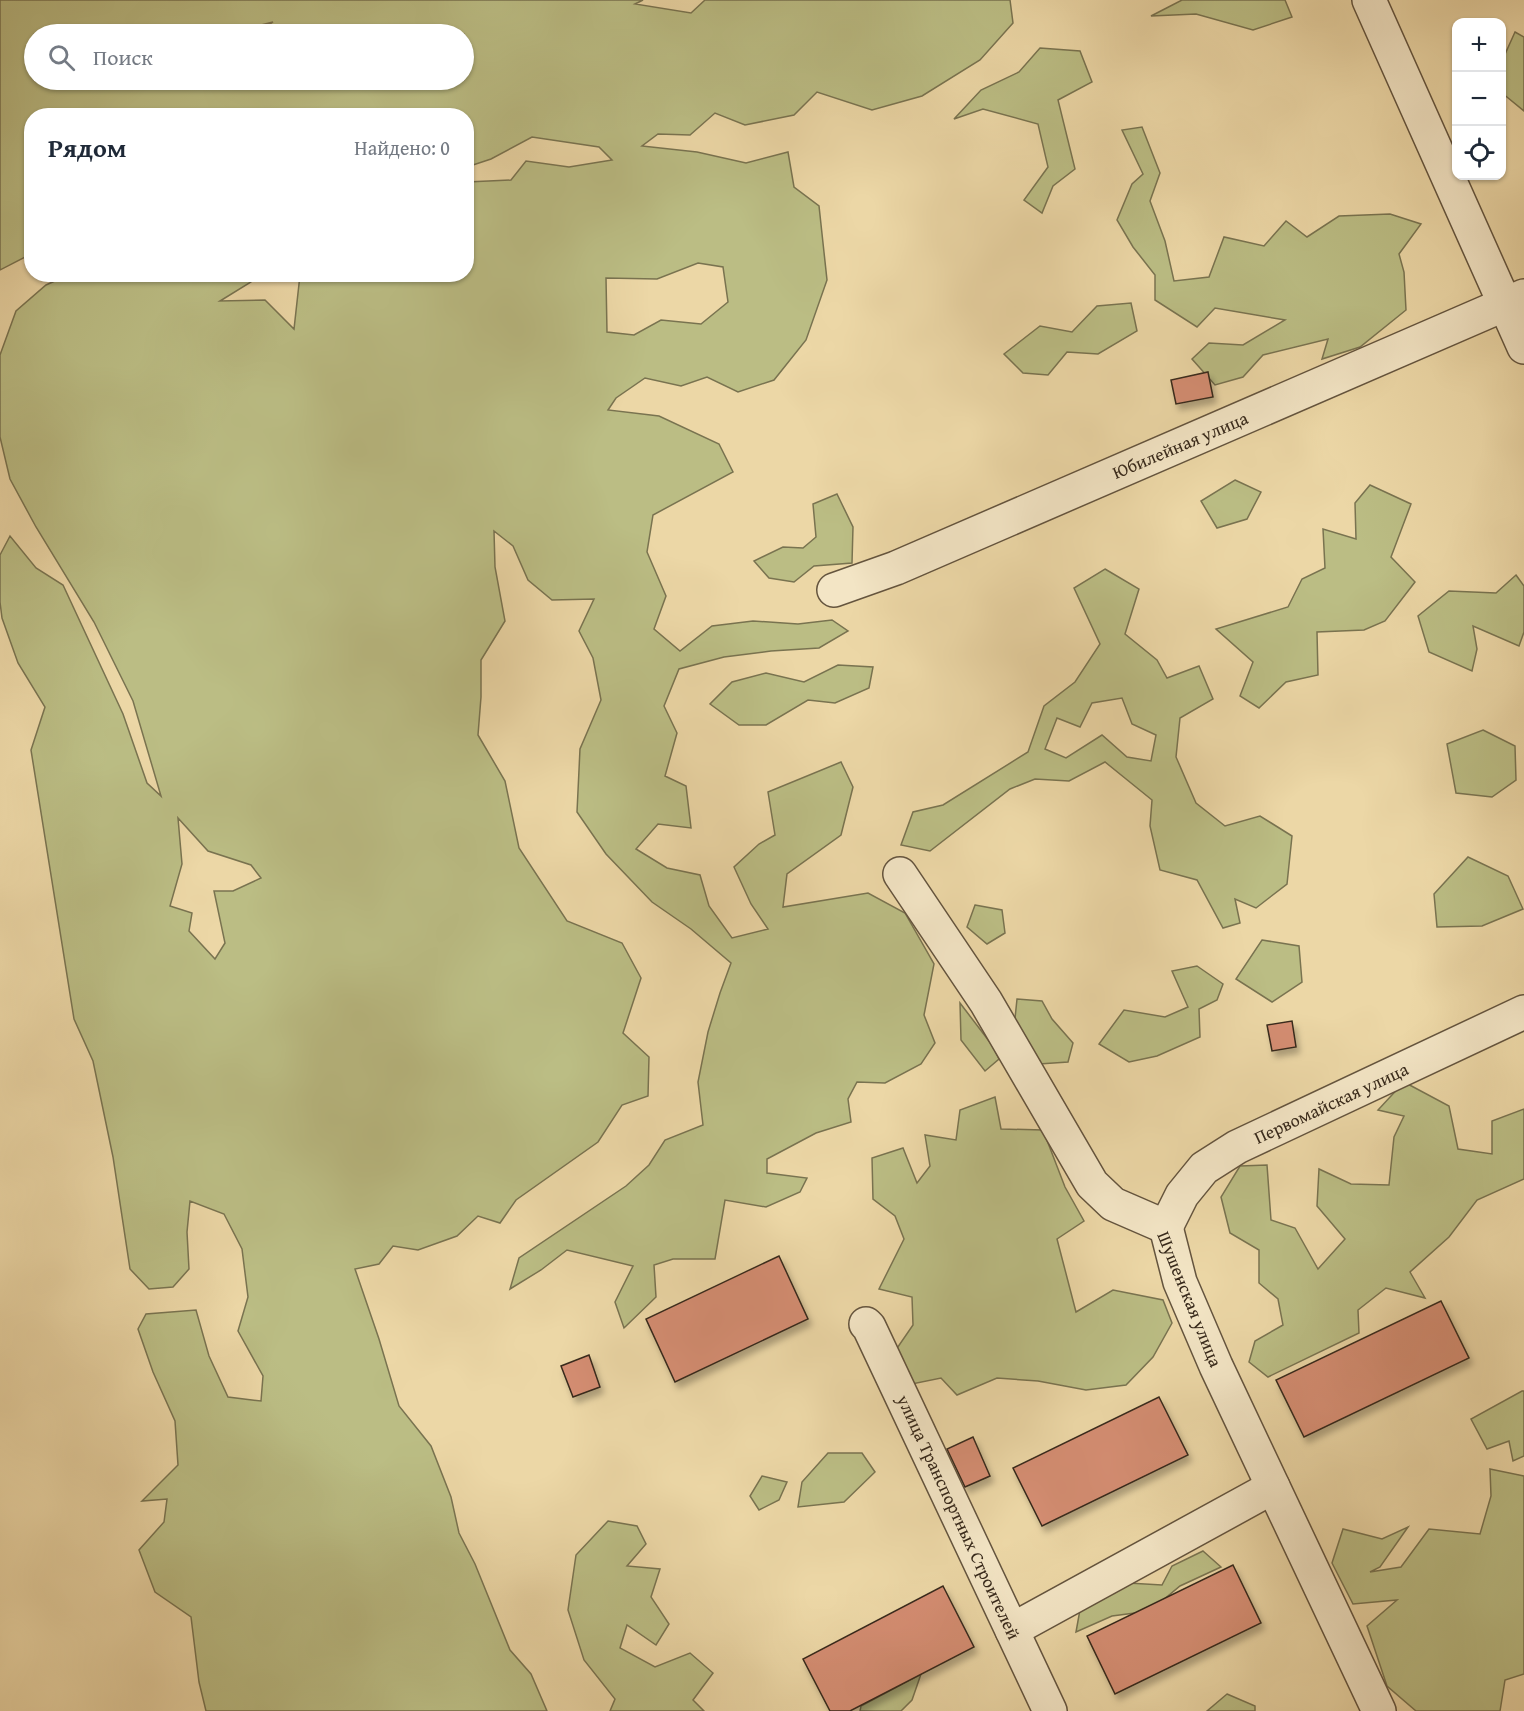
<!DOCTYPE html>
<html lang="ru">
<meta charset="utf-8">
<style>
body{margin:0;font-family:"Gentium Book Plus",serif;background:#f2f2f3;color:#1f2937}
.controls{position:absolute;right:18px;top:18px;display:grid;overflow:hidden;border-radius:12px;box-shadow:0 2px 4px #0004}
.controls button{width:54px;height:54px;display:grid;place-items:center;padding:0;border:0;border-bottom:2px solid #e0e1e3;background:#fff;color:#1f2937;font:30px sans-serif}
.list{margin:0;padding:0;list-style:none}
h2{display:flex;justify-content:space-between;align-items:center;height:78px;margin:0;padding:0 24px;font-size:26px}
h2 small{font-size:20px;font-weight:400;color:#747a83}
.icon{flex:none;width:33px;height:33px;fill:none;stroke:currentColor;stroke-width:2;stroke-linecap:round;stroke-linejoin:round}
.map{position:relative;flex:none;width:1524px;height:1711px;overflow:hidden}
.search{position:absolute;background:#fff;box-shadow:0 2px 4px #0004;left:24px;top:24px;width:450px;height:66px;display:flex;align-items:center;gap:15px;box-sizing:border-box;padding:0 21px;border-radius:33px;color:#747a83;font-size:22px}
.panel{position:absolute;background:#fff;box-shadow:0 2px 4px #0004;left:24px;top:108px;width:450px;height:174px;border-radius:24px}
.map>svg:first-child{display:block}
.green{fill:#bbbd84;stroke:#797350;stroke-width:1.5;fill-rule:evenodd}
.building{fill:#d48d72;stroke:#37291b;stroke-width:1.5;filter:url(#shadow)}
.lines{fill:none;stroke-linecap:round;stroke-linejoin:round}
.minor-casing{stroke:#64543e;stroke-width:36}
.minor{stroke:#f3e5c5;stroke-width:33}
.labels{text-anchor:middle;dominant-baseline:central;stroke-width:5;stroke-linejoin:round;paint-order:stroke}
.street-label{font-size:18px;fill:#37291b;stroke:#f3e5c5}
</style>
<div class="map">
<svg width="1524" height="1711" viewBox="0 0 1524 1711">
<defs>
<filter id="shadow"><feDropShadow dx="3.5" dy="6" stdDeviation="3" flood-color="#0004"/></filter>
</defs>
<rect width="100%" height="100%" fill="#ecd7a6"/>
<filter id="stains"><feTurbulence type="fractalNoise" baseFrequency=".00333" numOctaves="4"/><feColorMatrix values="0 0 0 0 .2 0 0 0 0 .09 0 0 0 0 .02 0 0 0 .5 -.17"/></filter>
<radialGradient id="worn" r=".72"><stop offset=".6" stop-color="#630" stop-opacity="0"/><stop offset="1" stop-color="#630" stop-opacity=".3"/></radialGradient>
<g class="green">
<path d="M 0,0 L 643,0 L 635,4 L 691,13 L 705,0 L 1010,0 L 1013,23 L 980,60 L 922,96 L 872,110 L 817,92 L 794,115 L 745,125 L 715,113 L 690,135 L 658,134 L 642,146 L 697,152 L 746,163 L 788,152 L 794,187 L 819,206 L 827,280 L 806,340 L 774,380 L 738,392 L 707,377 L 681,386 L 645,378 L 616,398 L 608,410 L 659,416 L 719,444 L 733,472 L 653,515 L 647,552 L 666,596 L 654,629 L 680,651 L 712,626 L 753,621 L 798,624 L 832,620 L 848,631 L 819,648 L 771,651 L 724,657 L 679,669 L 664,706 L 677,733 L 665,776 L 686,786 L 691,828 L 658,824 L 636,849 L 667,868 L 700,875 L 709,906 L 732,938 L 768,929 L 751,904 L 734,867 L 759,844 L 775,835 L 768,792 L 841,762 L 853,787 L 841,835 L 787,874 L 783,907 L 868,893 L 905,913 L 934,964 L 924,1015 L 935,1043 L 921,1064 L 885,1083 L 857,1082 L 848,1099 L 851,1122 L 816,1133 L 767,1159 L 767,1173 L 807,1178 L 800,1192 L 766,1207 L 725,1200 L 715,1259 L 673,1259 L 654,1265 L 656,1297 L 624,1328 L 615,1302 L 633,1266 L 567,1250 L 541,1270 L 510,1289 L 519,1258 L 626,1186 L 649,1165 L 665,1140 L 703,1125 L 698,1082 L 708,1032 L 720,993 L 731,963 L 691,929 L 652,902 L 606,854 L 577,812 L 580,749 L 601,700 L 593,658 L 579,631 L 594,599 L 552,600 L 528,580 L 513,546 L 494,531 L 495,567 L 505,621 L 481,660 L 481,697 L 478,735 L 505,781 L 519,848 L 567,921 L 622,943 L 641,978 L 623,1033 L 649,1057 L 648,1096 L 622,1105 L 598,1142 L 516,1200 L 500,1223 L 478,1216 L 457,1236 L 418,1250 L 393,1246 L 379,1264 L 355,1269 L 379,1339 L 399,1406 L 431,1446 L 451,1497 L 459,1533 L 475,1564 L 510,1650 L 531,1674 L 547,1711 L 206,1711 L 199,1682 L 191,1617 L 155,1592 L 139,1550 L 164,1522 L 167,1499 L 142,1501 L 178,1465 L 175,1421 L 153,1372 L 138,1329 L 146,1314 L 196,1310 L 209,1356 L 228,1397 L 261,1401 L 263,1376 L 238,1331 L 248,1297 L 242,1249 L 224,1214 L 190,1201 L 187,1232 L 189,1269 L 173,1287 L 149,1289 L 130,1269 L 113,1157 L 93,1061 L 74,1019 L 31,750 L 45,707 L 18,663 L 2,618 L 0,602 L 0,555 L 10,536 L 36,568 L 63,585 L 123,714 L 147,783 L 161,796 L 133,701 L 94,622 L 36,527 L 10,479 L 0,437 L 0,355 L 16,311 L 46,285 L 68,275 L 257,275 L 251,282 L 220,301 L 265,300 L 294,329 L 300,275 L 466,274 L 467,182 L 511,180 L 526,161 L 569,167 L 612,160 L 599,147 L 532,137 L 491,159 L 467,167 L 466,116 L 32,116 L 31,254 L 0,270 ZM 273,22 L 256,34 L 464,34 L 464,80 L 34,80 L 34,34 L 185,34 L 192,27 L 226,34 ZM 698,263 L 723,267 L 728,302 L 701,324 L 661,320 L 634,335 L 607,332 L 606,278 L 657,279 ZM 178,818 L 208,851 L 251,865 L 261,878 L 233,891 L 214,891 L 225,943 L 215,959 L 189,931 L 192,913 L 170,906 L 182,864 Z"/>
<path d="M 1182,0 L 1285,0 L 1292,17 L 1253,30 L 1196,14 L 1151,16 Z"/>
<path d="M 1515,32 L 1524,37 L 1524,111 L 1502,93 L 1502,61 Z"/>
<path d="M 1040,48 L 1080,51 L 1092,82 L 1058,100 L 1075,169 L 1053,186 L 1042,213 L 1024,200 L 1048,167 L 1038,124 L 983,109 L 954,119 L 981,90 L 1019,72 Z"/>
<path d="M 1142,127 L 1160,173 L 1150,201 L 1165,241 L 1174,281 L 1209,277 L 1224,237 L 1264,246 L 1286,221 L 1307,237 L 1339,216 L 1390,214 L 1421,224 L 1399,254 L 1404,272 L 1406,310 L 1360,347 L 1322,359 L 1328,339 L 1263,355 L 1243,377 L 1215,385 L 1192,359 L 1209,343 L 1243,345 L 1285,320 L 1215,308 L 1197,327 L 1155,300 L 1155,275 L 1133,247 L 1117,220 L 1132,184 L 1143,174 L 1122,130 Z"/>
<path d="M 1131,303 L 1137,331 L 1098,354 L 1067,352 L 1048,375 L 1023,373 L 1004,354 L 1040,326 L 1072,332 L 1097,306 Z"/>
<path d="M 1235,480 L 1261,492 L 1247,519 L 1217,528 L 1201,501 Z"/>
<path d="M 1370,485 L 1411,504 L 1391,557 L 1415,582 L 1385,621 L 1364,630 L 1317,632 L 1318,675 L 1286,682 L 1259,708 L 1240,696 L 1253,662 L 1216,629 L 1288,607 L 1302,579 L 1325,568 L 1323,529 L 1356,539 L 1355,503 Z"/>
<path d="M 837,494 L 853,527 L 852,563 L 814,566 L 794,582 L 769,578 L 754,561 L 783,547 L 803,548 L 816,537 L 813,504 Z"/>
<path d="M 1105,569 L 1139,589 L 1125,634 L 1157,660 L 1167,678 L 1199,666 L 1213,699 L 1180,718 L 1176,757 L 1196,803 L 1225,826 L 1260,816 L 1292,836 L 1287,884 L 1256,908 L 1235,899 L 1240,923 L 1223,928 L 1197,880 L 1160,870 L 1150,826 L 1152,800 L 1105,762 L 1069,781 L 1035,779 L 1010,789 L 930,851 L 901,845 L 913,812 L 943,805 L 1028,752 L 1044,706 L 1075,682 L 1100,644 L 1074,588 ZM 1122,698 L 1132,724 L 1156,735 L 1151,761 L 1127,757 L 1102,735 L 1066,758 L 1045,749 L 1057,718 L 1080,727 L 1092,703 Z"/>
<path d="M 1516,575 L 1524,586 L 1524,632 L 1519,646 L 1473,626 L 1477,649 L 1472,671 L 1429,652 L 1418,616 L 1449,591 L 1496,593 Z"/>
<path d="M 838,665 L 873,667 L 869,688 L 835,703 L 808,700 L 766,725 L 739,725 L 710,704 L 732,682 L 766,673 L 804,682 Z"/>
<path d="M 1483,730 L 1515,746 L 1516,780 L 1492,797 L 1456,793 L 1447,744 Z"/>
<path d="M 1468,857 L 1508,876 L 1523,909 L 1482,926 L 1437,927 L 1434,894 Z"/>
<path d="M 975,905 L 1002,910 L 1005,933 L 987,944 L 967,927 Z"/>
<path d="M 1262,940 L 1299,946 L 1302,982 L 1272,1002 L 1236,979 Z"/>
<path d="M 1197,966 L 1223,984 L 1217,1000 L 1199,1009 L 1200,1037 L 1157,1056 L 1129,1062 L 1099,1044 L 1124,1010 L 1165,1017 L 1188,1007 L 1172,971 Z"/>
<path d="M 1017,999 L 1042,1001 L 1052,1019 L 1073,1043 L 1068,1062 L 1039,1064 L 1013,1038 Z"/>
<path d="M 960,1003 L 992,1045 L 999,1059 L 985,1071 L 961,1040 Z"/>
<path d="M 1404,1082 L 1449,1106 L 1458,1149 L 1492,1154 L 1492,1121 L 1524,1109 L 1524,1179 L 1477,1200 L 1449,1237 L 1410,1272 L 1425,1298 L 1386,1288 L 1358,1310 L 1359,1333 L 1268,1377 L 1249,1362 L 1255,1341 L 1283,1325 L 1278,1299 L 1259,1283 L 1259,1250 L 1230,1233 L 1221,1197 L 1240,1166 L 1267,1165 L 1271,1220 L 1295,1228 L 1318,1269 L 1345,1239 L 1317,1206 L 1319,1169 L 1351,1184 L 1389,1185 L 1394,1137 L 1404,1116 L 1378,1110 Z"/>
<path d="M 995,1097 L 1001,1129 L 1043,1130 L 1065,1187 L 1084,1221 L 1057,1239 L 1076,1312 L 1113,1290 L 1163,1300 L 1172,1323 L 1153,1357 L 1126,1385 L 1086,1390 L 1038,1381 L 997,1378 L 957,1395 L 941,1378 L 912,1384 L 893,1354 L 913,1325 L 912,1297 L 879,1289 L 904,1239 L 895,1216 L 873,1199 L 872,1158 L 903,1148 L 917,1183 L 930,1166 L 925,1135 L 956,1140 L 960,1110 Z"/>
<path d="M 1522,1391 L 1524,1391 L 1524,1456 L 1513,1461 L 1509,1441 L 1487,1449 L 1471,1419 Z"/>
<path d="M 828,1453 L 862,1453 L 875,1472 L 844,1502 L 798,1507 L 802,1482 Z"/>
<path d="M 1490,1469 L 1524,1476 L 1524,1674 L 1505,1680 L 1500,1711 L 1416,1711 L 1387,1686 L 1367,1626 L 1397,1600 L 1353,1604 L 1332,1563 L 1343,1529 L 1382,1539 L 1408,1527 L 1380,1567 L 1370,1572 L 1401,1567 L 1429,1529 L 1480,1534 L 1491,1496 Z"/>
<path d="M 762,1476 L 787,1482 L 779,1500 L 759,1510 L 750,1496 Z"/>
<path d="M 608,1521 L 637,1526 L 646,1544 L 627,1566 L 660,1569 L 651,1597 L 669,1624 L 656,1645 L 627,1625 L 620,1648 L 655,1667 L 690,1653 L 713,1673 L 693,1700 L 704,1711 L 610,1711 L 615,1699 L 584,1660 L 568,1610 L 576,1555 Z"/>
<path d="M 1203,1551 L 1221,1567 L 1180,1586 L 1150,1611 L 1112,1616 L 1076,1632 L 1081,1604 L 1128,1583 L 1162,1585 L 1172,1566 Z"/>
<path d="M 921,1674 L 912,1700 L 901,1711 L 860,1711 L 861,1706 Z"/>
<path d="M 1227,1694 L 1255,1706 L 1255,1711 L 1207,1711 Z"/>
</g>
<g class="building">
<path d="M 1208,372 L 1213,397 L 1176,404 L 1171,380 Z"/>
<path d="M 1292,1021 L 1296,1047 L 1272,1051 L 1267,1025 Z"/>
<path d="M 779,1256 L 808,1319 L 675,1382 L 646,1319 Z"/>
<path d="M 1441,1301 L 1469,1358 L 1304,1437 L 1276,1380 Z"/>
<path d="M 589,1355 L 600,1387 L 573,1397 L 561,1366 Z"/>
<path d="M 1159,1397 L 1188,1455 L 1042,1526 L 1013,1468 Z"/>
<path d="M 973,1437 L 990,1476 L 965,1487 L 947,1449 Z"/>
<path d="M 1233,1565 L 1261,1623 L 1115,1694 L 1087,1636 Z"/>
<path d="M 943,1586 L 974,1647 L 850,1711 L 830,1711 L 803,1659 Z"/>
</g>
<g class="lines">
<g class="minor-casing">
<g id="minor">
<path d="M 1369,0 L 1524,347"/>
<path d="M 834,590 L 896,568 L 1524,296"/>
<path d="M 900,874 L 986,1002 L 1092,1184 L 1113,1204 L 1166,1227"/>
<path d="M 1166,1227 L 1180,1282 L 1216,1366 L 1379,1711"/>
<path d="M 1166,1227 L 1182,1195 L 1204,1168 L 1237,1147 L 1524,1012"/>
<path d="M 866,1324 L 869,1327 L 1050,1711"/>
<path d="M 1012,1630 L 1273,1487"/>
</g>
</g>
<use href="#minor" class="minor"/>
</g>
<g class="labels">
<g class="street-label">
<text transform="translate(1180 445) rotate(-23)">Юбилейная улица</text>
<text transform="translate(1331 1103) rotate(-25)">Первомайская улица</text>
<text transform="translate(1190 1299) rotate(68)">Шушенская улица</text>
<text transform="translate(959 1517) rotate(65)">улица Транспортных Строителей</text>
</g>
</g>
<rect width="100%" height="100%" filter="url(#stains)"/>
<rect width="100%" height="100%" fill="url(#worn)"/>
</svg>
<div class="controls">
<button>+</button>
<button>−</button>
<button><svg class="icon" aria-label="locate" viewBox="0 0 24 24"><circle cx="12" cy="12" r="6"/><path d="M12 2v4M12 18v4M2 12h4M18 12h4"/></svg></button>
</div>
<div class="search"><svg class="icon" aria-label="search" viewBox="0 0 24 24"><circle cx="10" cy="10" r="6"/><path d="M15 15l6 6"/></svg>Поиск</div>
<section class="panel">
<h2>Рядом<small>Найдено: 0</small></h2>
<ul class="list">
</ul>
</section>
</div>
